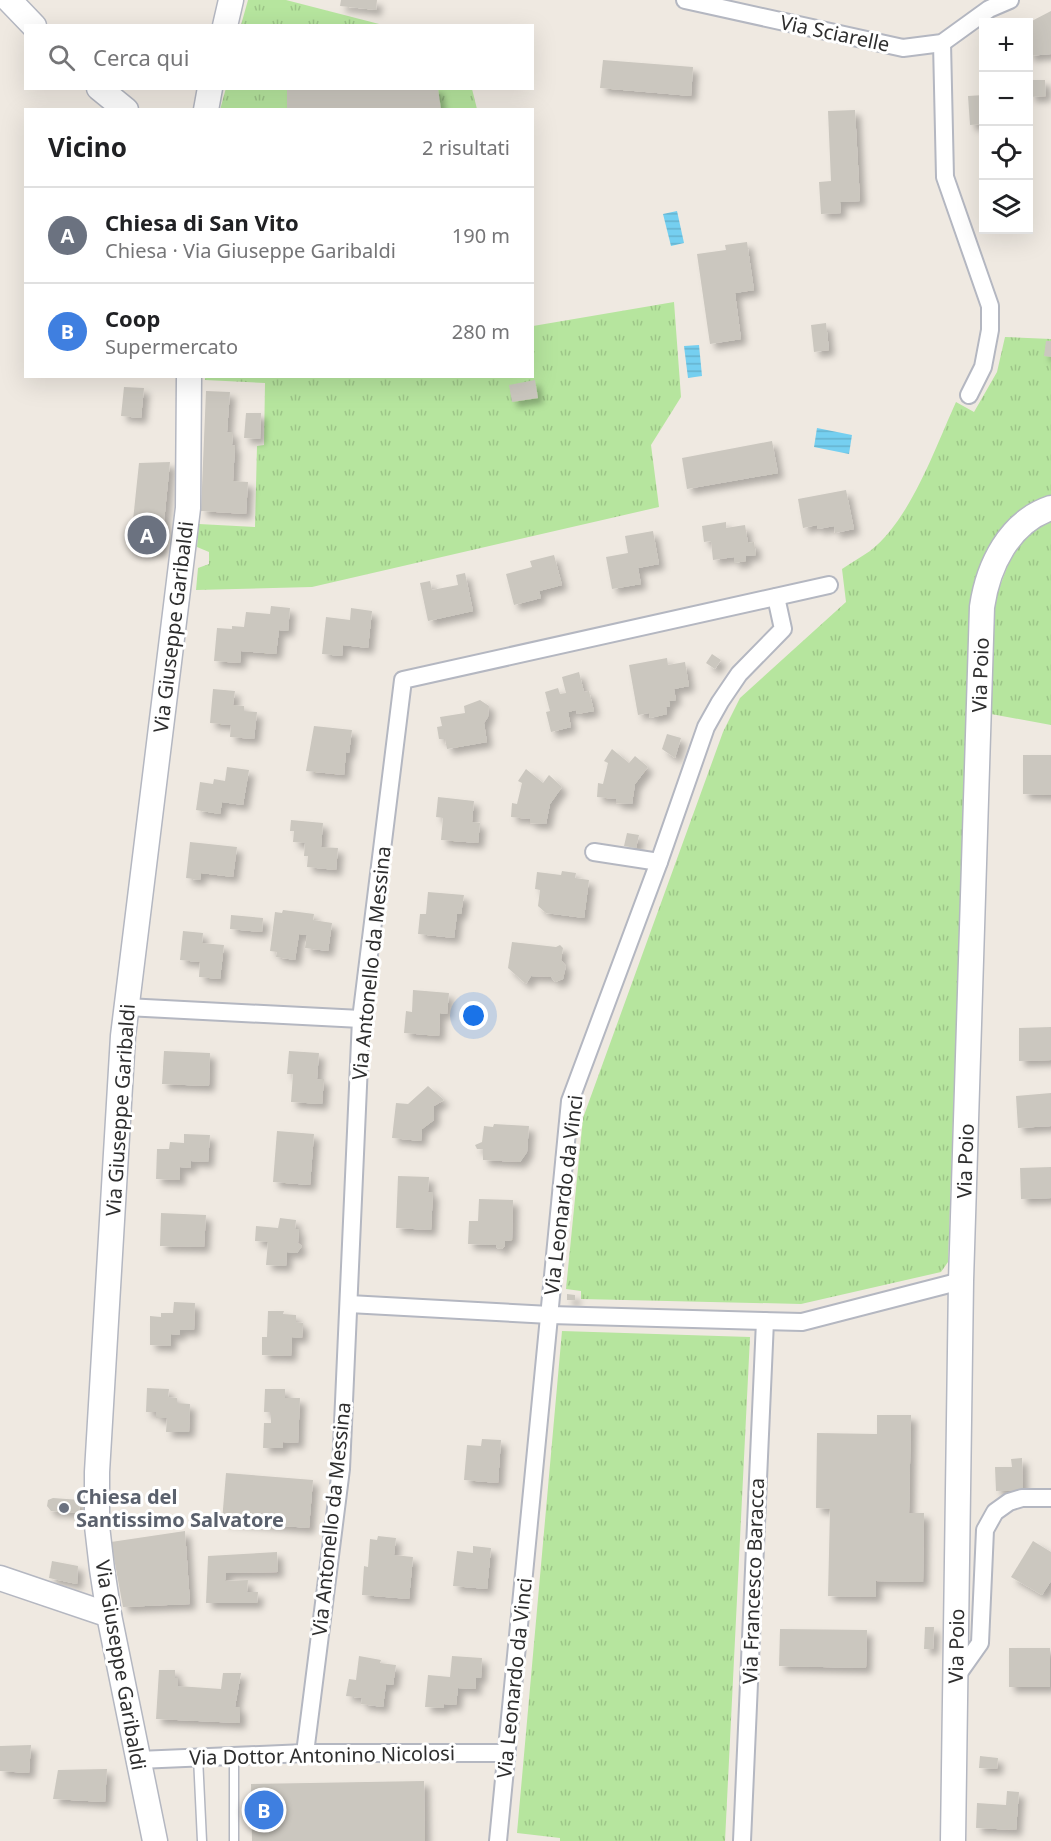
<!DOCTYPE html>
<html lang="it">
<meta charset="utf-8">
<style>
body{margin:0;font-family:"Noto Sans",sans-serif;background:#f6f6f6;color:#202124}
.controls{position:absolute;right:18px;top:18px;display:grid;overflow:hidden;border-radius:0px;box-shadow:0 6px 24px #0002}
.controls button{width:54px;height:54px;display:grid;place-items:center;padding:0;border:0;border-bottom:2px solid #e0e0e0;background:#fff;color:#202124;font:30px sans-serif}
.you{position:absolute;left:474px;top:1016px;width:21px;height:21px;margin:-15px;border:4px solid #fff;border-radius:50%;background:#1a73e8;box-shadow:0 0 0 9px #1a73e833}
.badge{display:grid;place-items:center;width:39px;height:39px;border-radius:50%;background:#b45309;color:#fff;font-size:20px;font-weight:700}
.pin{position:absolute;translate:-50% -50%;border:3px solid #fff;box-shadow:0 2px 6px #0006}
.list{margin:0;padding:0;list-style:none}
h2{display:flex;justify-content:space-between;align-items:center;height:78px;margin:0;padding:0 24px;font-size:26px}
h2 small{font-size:20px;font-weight:400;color:#757577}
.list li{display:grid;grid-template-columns:39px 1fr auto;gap:18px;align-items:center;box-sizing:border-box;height:96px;padding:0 24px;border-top:2px solid #e0e0e0}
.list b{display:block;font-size:22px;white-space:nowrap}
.list p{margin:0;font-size:20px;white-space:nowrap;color:#757577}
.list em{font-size:20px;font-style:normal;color:#757577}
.icon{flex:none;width:33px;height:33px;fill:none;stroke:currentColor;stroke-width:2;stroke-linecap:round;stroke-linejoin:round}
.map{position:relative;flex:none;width:1051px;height:1841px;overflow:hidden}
.search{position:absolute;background:#fff;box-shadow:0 6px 24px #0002;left:24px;top:24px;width:510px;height:66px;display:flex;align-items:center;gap:15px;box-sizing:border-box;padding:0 21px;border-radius:0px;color:#757577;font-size:22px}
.panel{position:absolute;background:#fff;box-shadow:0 6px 24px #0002;left:24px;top:108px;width:510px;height:270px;border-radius:0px}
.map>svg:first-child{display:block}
.grass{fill:url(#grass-tufts)}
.water{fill:url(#water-rules)}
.building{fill:#cbc7bf;filter:url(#shadow)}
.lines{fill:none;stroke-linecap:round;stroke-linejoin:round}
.lane-casing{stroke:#b4b7c1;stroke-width:11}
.street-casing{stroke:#b4b7c1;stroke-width:20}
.secondary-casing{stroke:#b4b7c1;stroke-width:27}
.lane{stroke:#fff;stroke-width:8}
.street{stroke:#fff;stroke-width:16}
.secondary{stroke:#fff;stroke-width:24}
.worship-dot{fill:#6b7280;stroke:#fff;stroke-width:2}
.labels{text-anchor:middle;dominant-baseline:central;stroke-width:6;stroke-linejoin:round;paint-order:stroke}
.street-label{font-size:20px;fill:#2e2e2e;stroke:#fff}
.worship-label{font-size:20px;font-weight:bold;fill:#5b616d;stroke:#fff;text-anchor:start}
</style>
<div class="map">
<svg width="1051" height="1841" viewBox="0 0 1051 1841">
<defs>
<pattern id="grass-tufts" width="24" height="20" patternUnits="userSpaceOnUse" patternTransform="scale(1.5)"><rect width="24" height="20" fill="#b6e59e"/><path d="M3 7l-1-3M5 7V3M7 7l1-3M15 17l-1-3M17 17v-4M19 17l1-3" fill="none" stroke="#9dc588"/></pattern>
<pattern id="water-rules" width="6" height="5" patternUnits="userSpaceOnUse" patternTransform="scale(1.5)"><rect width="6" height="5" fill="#75cff0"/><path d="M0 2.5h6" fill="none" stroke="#66b2ce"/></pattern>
<filter id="shadow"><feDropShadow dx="5.5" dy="5.5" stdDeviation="3" flood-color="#0004"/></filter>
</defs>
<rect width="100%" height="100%" fill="#efe9e1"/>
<g class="grass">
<path d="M 248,0 L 286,0 L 383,25 L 241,25 Z"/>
<path d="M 226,88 L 472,89 L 477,109 L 220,110 Z"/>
<path d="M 674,302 L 681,397 L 651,445 L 659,507 L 312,587 L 196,590 L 198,568 L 209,564 L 209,552 L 197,547 L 199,524 L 255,527 L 257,446 L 264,445 L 265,383 L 205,380 L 205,377 L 532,376 L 533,326 Z"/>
<path d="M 1005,337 L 1051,339 L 1051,496 L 1040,500 L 983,562 L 974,584 L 971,607 L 948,1262 L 941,1272 L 801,1304 L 581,1299 L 581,1291 L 566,1289 L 583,1118 L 723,732 L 740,698 L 846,602 L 842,569 C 851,563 861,557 870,551 C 911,519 935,448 956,402 L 974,412 L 997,372 Z"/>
<path d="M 1051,521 L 1051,725 L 991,714 L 993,604 L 1008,565 L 1020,544 L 1036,529 Z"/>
<path d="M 562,1331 L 750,1337 L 725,1841 L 560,1841 L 560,1838 L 517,1833 Z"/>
</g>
<g class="water">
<path d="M 677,211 L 684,243 L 671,246 L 663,214 Z"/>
<path d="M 699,345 L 702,376 L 688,378 L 684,346 Z"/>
<path d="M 817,428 L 852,435 L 849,454 L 814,447 Z"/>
</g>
<g class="building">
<path d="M 341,0 L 377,0 L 376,10 L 340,6 Z"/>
<path d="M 1051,11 L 1051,54 L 1028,56 L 1028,23 Z"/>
<path d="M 603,60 L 693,67 L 691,96 L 600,88 Z"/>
<path d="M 1029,80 L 1045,80 L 1046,96 L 1030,97 Z"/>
<path d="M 287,88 L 438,88 L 441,110 L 287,110 Z"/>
<path d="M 984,95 L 984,124 L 970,125 L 968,96 Z"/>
<path d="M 855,110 L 860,201 L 840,202 L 841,213 L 821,214 L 819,182 L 831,181 L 828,111 Z"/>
<path d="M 747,242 L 754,290 L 735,293 L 741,339 L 710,344 L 697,254 L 726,250 L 725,245 Z"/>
<path d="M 826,323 L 829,350 L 814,352 L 811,325 Z"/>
<path d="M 1046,341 L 1051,341 L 1051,357 L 1044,356 Z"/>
<path d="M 535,380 L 538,398 L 512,402 L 509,385 Z"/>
<path d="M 124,387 L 144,388 L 141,418 L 121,416 Z"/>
<path d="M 206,391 L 230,392 L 227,432 L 233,432 L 232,445 L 235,446 L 233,481 L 248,482 L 246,514 L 201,511 Z"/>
<path d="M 246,413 L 261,413 L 260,439 L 244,438 Z"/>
<path d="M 772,441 L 778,473 L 687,489 L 682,458 Z"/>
<path d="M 170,462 L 161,552 L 130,549 L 139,463 Z"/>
<path d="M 846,490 L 854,529 L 835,533 L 834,526 L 818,529 L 817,525 L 803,528 L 798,499 Z"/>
<path d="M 726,522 L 726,528 L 745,525 L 748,543 L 754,542 L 756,555 L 746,556 L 746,561 L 734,563 L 734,557 L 713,560 L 711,541 L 704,542 L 702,526 Z"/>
<path d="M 653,531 L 659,564 L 638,568 L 641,584 L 612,589 L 606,557 L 628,553 L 625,536 Z"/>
<path d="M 554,555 L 562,585 L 539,591 L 541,598 L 514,605 L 506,574 L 532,567 L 530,561 Z"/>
<path d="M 465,573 L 473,611 L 428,621 L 420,583 L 430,581 L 432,590 L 458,585 L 456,575 Z"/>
<path d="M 271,606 L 290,608 L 288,631 L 279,630 L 276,654 L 241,651 L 240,663 L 214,661 L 217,628 L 232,629 L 232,626 L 244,627 L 246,612 L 270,614 Z"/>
<path d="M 351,608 L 372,611 L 368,648 L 343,645 L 342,656 L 322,654 L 326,617 L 350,620 Z"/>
<path d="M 712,654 L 721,660 L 715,669 L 706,663 Z"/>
<path d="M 667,658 L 668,665 L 685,662 L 689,686 L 674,689 L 676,700 L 669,701 L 670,707 L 666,707 L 667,714 L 650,718 L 649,713 L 638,715 L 629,665 Z"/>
<path d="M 579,672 L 584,692 L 589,691 L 594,711 L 577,714 L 576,710 L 568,712 L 571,727 L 551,732 L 546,712 L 550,711 L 545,692 L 558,688 L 560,694 L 566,693 L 562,677 Z"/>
<path d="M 213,689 L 235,691 L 233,705 L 244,706 L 244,711 L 257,712 L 254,739 L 230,737 L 231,725 L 210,723 Z"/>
<path d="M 480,700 L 489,706 L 488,717 L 484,723 L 487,742 L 447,749 L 445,739 L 439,739 L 437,727 L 442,726 L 440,717 L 465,713 L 464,706 Z"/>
<path d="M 314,726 L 352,730 L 349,753 L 346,752 L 344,775 L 306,771 Z"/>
<path d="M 667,734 L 681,738 L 675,758 L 662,749 Z"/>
<path d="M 612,749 L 629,763 L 635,756 L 648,767 L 635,784 L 632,804 L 616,803 L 616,799 L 597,797 L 598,783 L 603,784 L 608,763 L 604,761 Z"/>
<path d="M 1023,755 L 1051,755 L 1051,795 L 1023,794 Z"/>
<path d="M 227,767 L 249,770 L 243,805 L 222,802 L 220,814 L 196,810 L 200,782 L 213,784 L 214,779 L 225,781 Z"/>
<path d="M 526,769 L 543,783 L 549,775 L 562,787 L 550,804 L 546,824 L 530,823 L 530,819 L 511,817 L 512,803 L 517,804 L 522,783 L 518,781 Z"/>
<path d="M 438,797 L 474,801 L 472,822 L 480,823 L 478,843 L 441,840 L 443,818 L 436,817 Z"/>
<path d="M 291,820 L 323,823 L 321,847 L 338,848 L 336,870 L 307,867 L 308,856 L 304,856 L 305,843 L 293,842 L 294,831 L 290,831 Z"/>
<path d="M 627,833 L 639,835 L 636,848 L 624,846 Z"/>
<path d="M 190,842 L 237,847 L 233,877 L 201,873 L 200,880 L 186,878 Z"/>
<path d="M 562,871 L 576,873 L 575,878 L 589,880 L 584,918 L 546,913 L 538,906 L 540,890 L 535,889 L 537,872 L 561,875 Z"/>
<path d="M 428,892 L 464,895 L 461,914 L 457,914 L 454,938 L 418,934 L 420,914 L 426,914 Z"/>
<path d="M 283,910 L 314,914 L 313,920 L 332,923 L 328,951 L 305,948 L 307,935 L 299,934 L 295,960 L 276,957 L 277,952 L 270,951 L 275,912 L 282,913 Z"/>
<path d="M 231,915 L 263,918 L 262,932 L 230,929 Z"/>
<path d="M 183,931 L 203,933 L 202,943 L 224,945 L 220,979 L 199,977 L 200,962 L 180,960 Z"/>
<path d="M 512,942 L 556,947 L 560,945 L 563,948 L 561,960 L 566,966 L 563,979 L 555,982 L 551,977 L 531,976 L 526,984 L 508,968 Z"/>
<path d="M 413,990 L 449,993 L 447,1014 L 440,1013 L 439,1036 L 404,1033 L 406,1011 L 412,1012 Z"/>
<path d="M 1051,1027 L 1051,1060 L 1019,1061 L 1019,1028 Z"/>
<path d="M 164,1051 L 210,1053 L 209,1086 L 162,1084 Z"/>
<path d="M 289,1051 L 319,1053 L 317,1079 L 324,1079 L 322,1104 L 291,1102 L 293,1074 L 287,1074 Z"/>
<path d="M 428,1086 L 444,1100 L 434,1106 L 434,1120 L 422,1129 L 421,1141 L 392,1138 L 396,1103 L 408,1104 Z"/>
<path d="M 1051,1093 L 1051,1126 L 1018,1128 L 1016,1096 Z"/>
<path d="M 494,1124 L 529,1126 L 527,1152 L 520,1162 L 483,1160 L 483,1149 L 477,1149 L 475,1145 L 482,1142 L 484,1126 L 493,1127 Z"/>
<path d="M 277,1131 L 314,1134 L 310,1185 L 273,1182 Z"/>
<path d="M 184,1134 L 210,1135 L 208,1162 L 191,1161 L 191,1168 L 180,1167 L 180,1180 L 156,1179 L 157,1149 L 169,1149 L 170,1142 L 184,1143 Z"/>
<path d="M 1051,1167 L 1051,1198 L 1021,1199 L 1020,1168 Z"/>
<path d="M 398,1176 L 429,1177 L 428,1192 L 433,1192 L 431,1230 L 396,1228 Z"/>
<path d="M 479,1199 L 513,1200 L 512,1240 L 505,1241 L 505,1246 L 502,1249 L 497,1248 L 496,1245 L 468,1244 L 469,1221 L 478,1221 Z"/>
<path d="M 161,1213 L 206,1215 L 204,1247 L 160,1246 Z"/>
<path d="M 280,1218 L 296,1220 L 295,1229 L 299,1229 L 298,1243 L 302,1246 L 297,1253 L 287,1252 L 286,1266 L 266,1265 L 268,1242 L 255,1241 L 256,1226 L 278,1228 Z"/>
<path d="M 567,1294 L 575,1295 L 575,1300 L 567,1300 Z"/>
<path d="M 174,1302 L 195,1303 L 194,1330 L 180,1330 L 180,1335 L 171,1334 L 171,1346 L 150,1345 L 150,1316 L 161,1317 L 161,1313 L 173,1313 Z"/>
<path d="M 268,1311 L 284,1311 L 283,1314 L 296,1315 L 296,1322 L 303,1323 L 302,1338 L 292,1337 L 291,1356 L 262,1355 L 262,1337 L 267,1337 Z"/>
<path d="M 147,1388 L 169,1389 L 168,1397 L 177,1398 L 177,1403 L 190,1404 L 189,1432 L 166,1432 L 167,1418 L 156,1418 L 156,1412 L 146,1412 Z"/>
<path d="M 265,1389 L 285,1389 L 285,1398 L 300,1398 L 298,1443 L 283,1442 L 283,1448 L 263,1448 L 264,1423 L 271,1423 L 271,1412 L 264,1412 Z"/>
<path d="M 877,1415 L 911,1415 L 909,1513 L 924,1513 L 923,1582 L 876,1581 L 876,1597 L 828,1596 L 830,1509 L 816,1508 L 817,1433 L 877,1434 Z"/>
<path d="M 482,1439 L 501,1440 L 498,1483 L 464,1480 L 467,1445 L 481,1446 Z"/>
<path d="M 1022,1458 L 1023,1490 L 996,1491 L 995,1467 L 1012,1467 L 1011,1459 Z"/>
<path d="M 226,1473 L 313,1480 L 309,1528 L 222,1521 Z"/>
<path d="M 53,1498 L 80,1500 L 79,1513 L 51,1511 L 47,1506 L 48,1500 Z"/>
<path d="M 185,1531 L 190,1604 L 123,1607 L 111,1542 Z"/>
<path d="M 378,1536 L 396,1538 L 394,1555 L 413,1557 L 409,1599 L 362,1595 L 364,1566 L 368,1567 L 370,1539 L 377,1540 Z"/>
<path d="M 1033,1541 L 1051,1552 L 1051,1581 L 1042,1595 L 1011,1577 Z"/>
<path d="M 473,1546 L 491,1548 L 487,1589 L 453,1586 L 457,1551 L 473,1553 Z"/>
<path d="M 277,1552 L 278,1572 L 226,1573 L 225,1581 L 248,1580 L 247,1592 L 258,1592 L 257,1603 L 206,1603 L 208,1556 Z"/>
<path d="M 52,1561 L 78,1566 L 77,1584 L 49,1578 Z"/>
<path d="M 925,1627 L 934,1627 L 933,1649 L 924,1649 Z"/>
<path d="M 780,1629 L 867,1630 L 866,1668 L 779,1666 Z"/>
<rect x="1009" y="1648" width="41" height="39"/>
<path d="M 359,1656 L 381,1660 L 380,1663 L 396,1665 L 393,1685 L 386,1684 L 383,1707 L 361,1704 L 362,1698 L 346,1696 L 349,1679 L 356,1680 Z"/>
<path d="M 452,1656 L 482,1658 L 481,1678 L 476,1678 L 476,1689 L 458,1688 L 456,1705 L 444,1704 L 444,1708 L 425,1707 L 428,1675 L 450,1677 Z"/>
<path d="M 159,1670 L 175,1670 L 175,1678 L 178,1678 L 178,1686 L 221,1689 L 223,1673 L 241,1673 L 235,1707 L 240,1707 L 240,1723 L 156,1719 Z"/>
<path d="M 31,1745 L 29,1773 L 0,1771 L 0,1746 Z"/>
<path d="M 980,1756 L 998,1758 L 997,1769 L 979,1768 Z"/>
<path d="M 107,1769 L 105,1802 L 53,1799 L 58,1770 Z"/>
<path d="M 424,1781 L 425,1841 L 252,1841 L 251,1784 Z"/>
<path d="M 1007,1791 L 1019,1792 L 1016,1830 L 976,1828 L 977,1803 L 1006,1805 Z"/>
</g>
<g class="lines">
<g class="lane-casing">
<g id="lane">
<path d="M 234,1756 L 234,1841"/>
<path d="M 198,1757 L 202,1841"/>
</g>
</g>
<g class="street-casing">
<g id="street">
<path d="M 685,0 L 903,48 L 942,43 L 989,9 L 1010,0"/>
<path d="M 942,43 L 945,177 L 990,306 L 990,330 L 983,367 L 969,395"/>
<path d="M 594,852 L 659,862"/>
<path d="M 126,1007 L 361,1019"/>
<path d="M 349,1304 L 550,1315 L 802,1322 L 961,1281"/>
<path d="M 956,1677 L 980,1643 L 985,1530 L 995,1512 L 1009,1502 L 1022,1498 L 1051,1498"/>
<path d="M 305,1753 L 341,1469 L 361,1019 L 403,680 L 829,585"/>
<path d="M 138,1760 L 305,1753 L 507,1753"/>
<path d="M 498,1841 L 570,1101 L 659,862 L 706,727 L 720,702 L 739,674 L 783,629 L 776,597"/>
<path d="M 742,1841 L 765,1321"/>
</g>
</g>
<g class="secondary-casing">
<g id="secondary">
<path d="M 9,0 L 34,26"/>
<path d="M 225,26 L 231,0"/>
<path d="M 99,88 L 126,110"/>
<path d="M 206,110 L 210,88"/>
<path d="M 0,1578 L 109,1615"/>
<path d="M 155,1841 L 109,1615 L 102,1569 L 97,1526 L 97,1472 L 123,1036 L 188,508 L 189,376"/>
<path d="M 953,1841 L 961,1281 L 982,607 C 988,566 1009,522 1051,508"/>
</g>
</g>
<use href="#lane" class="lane"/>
<use href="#street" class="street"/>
<use href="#secondary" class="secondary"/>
</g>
<circle class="worship-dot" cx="64" cy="1508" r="6"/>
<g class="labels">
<g class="street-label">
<text transform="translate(835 33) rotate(12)">Via Sciarelle</text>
<text transform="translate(173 627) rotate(-83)">Via Giuseppe Garibaldi</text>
<text transform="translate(980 675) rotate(-88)">Via Poio</text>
<text transform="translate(371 963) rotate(-84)">Via Antonello da Messina</text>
<text transform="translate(120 1110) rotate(-86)">Via Giuseppe Garibaldi</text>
<text transform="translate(965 1161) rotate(-88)">Via Poio</text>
<text transform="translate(563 1195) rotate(-83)">Via Leonardo da Vinci</text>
<text transform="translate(331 1519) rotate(-84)">Via Antonello da Messina</text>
<text transform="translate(753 1581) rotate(-88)">Via Francesco Baracca</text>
<text transform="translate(956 1646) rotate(-89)">Via Poio</text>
<text transform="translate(121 1665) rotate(80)">Via Giuseppe Garibaldi</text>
<text transform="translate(514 1678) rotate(-84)">Via Leonardo da Vinci</text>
<text transform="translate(322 1755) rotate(-1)">Via Dottor Antonino Nicolosi</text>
</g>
<g class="worship-label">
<text x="76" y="1496">Chiesa del<tspan x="76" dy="23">Santissimo Salvatore</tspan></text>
</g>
</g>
</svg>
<div class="controls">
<button>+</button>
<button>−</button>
<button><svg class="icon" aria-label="locate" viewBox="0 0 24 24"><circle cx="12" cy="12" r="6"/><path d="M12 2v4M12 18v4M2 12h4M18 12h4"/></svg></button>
<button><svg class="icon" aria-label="layers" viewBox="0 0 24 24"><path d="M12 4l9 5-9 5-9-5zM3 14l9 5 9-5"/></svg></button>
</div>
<div class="you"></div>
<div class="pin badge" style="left:147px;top:535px;background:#6b7280">A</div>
<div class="pin badge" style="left:264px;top:1810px;background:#3f7fe0">B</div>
<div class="search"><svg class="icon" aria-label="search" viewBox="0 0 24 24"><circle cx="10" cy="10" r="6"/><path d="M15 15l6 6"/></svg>Cerca qui</div>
<section class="panel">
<h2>Vicino<small>2 risultati</small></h2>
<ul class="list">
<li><span class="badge" style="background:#6b7280">A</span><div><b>Chiesa di San Vito</b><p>Chiesa · Via Giuseppe Garibaldi</p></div><em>190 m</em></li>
<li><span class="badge" style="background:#3f7fe0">B</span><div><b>Coop</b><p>Supermercato</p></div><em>280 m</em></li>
</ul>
</section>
</div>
